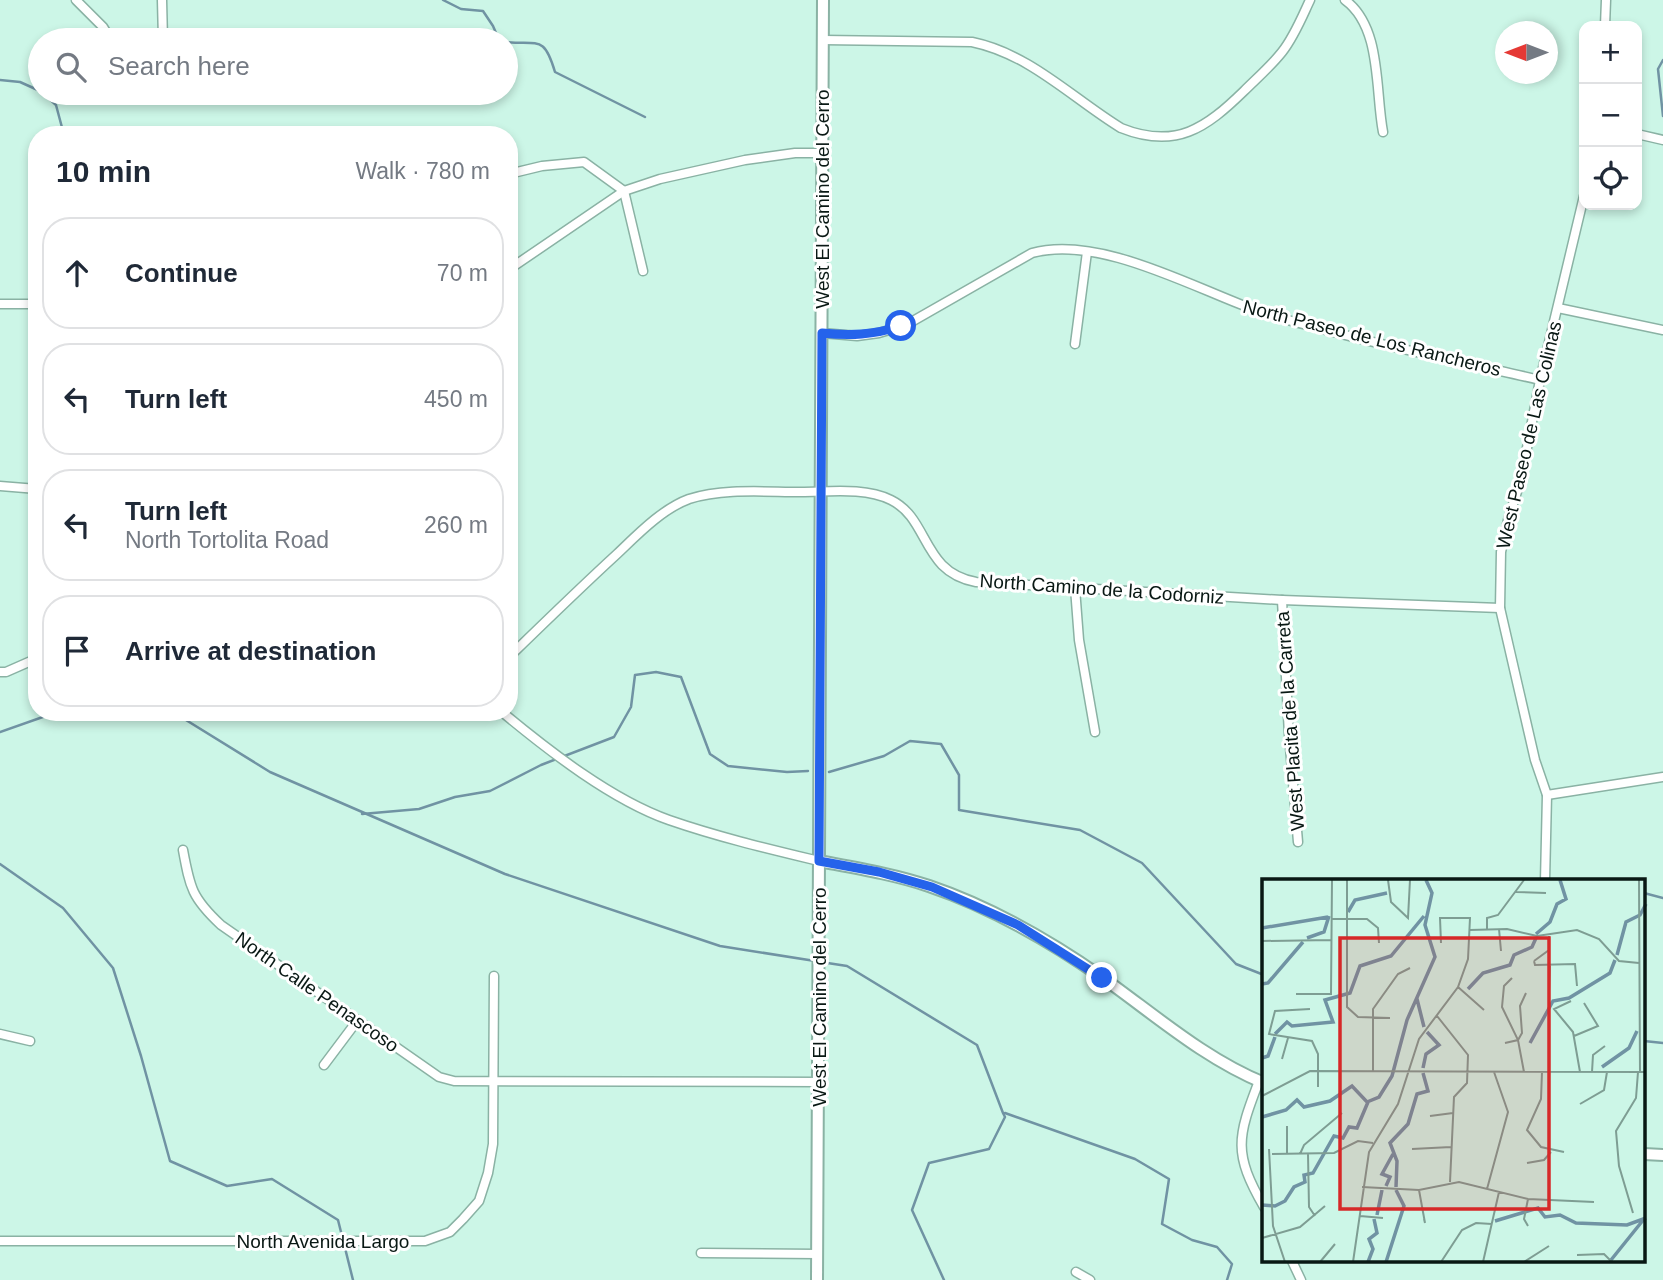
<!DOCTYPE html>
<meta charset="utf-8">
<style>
body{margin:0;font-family:Arial,sans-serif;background:#f6f6f7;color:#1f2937}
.controls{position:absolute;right:21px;top:21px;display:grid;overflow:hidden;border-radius:14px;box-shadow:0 4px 10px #0003}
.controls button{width:63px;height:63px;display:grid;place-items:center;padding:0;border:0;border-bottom:2px solid #e0e1e3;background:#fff;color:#1f2937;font:35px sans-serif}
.compass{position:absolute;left:1495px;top:21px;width:63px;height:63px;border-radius:50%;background:#fff;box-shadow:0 4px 10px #0003;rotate:270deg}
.stop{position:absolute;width:21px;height:21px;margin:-16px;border:5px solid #2563eb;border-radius:50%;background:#fff}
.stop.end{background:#2563eb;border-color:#fff;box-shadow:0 2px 7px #0008}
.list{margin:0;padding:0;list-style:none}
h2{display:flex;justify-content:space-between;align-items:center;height:91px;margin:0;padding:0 28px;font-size:30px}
h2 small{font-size:23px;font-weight:400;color:#747a83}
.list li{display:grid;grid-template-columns:46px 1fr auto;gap:21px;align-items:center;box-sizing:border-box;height:112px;margin:0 14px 14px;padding:0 14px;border:2px solid #e0e1e3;border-radius:28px}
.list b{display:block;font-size:26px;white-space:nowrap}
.list p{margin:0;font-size:23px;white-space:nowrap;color:#747a83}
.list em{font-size:23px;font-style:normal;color:#747a83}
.icon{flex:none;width:38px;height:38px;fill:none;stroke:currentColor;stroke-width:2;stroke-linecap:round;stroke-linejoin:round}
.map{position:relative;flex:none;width:1663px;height:1280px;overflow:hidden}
.search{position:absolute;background:#fff;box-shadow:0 4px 10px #0003;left:28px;top:28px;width:490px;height:77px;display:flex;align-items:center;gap:18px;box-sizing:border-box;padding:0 24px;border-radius:38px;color:#747a83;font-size:26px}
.panel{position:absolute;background:#fff;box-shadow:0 4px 10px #0003;left:28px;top:126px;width:490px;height:595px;border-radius:28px}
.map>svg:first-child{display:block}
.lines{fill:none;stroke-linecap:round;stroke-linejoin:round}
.stream{stroke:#7093a3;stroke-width:2.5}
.street-casing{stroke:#8ab2a4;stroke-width:11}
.secondary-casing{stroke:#8ab2a4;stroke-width:14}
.street{stroke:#fff;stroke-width:8}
.secondary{stroke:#fff;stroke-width:10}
.route{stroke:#2563eb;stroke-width:9}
.labels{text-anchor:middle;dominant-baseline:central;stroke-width:6;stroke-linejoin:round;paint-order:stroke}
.street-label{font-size:19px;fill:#091814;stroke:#fff}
.inset-river{fill:none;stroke:#7093a3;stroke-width:3.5}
.inset-road{fill:none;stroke:#7e9d93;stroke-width:2}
.view{fill:#d62828;fill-opacity:0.15;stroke:#d62828;stroke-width:3.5}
.inset-edge{fill:none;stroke:#091814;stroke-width:3.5}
</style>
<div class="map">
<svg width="1663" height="1280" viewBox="0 0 1663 1280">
<rect width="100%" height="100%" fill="#ccf6e7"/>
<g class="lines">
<g class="stream">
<path d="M 443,0 L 461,9 L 483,11 L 493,26 L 499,40"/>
<path d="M 506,42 C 539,45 544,35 555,72 L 645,117"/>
<path d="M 1663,60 L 1658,69 L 1663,116"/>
<path d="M 0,80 L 20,82 L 40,91"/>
<path d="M 43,93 L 56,105 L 64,135"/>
<path d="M 173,712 L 270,772 L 505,874 L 720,946 L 815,961"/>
<path d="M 0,732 L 57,712"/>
<path d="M 829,772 L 884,756 L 910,741 L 941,744 L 959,775 L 959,810 L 1080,830 L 1142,863 L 1236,964 L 1264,975"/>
<path d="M 362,814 L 419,809 L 455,797 L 490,791 L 541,765 L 614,737 L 631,707 L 635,675 L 656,672 L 681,677 L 710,754 L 728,766 L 787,772 L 808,771"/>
<path d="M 0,864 L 63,908 L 113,968 L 141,1056 L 170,1161 L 227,1186 L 272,1179 L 338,1220 L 353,1280"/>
<path d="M 1644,893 L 1663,898"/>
<path d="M 821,962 L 847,966 L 977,1045 L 1003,1113 L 1005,1117 L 989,1149 L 929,1163 L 912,1210 L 944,1280"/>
<path d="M 1644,1041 L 1663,1043"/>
<path d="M 1005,1113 L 1135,1159 L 1169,1179 L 1162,1224 L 1192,1240 L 1217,1247 L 1232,1264 L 1227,1280"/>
</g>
<g class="street-casing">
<g id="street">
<path d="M 76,0 L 103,27 L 111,40"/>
<path d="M 162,0 L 163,40"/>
<path d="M 1345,0 C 1382,27 1375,90 1383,132"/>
<path d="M 1605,26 L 1606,0"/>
<path d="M 823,40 L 972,42 C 1030,54 1072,98 1121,128 C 1176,150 1206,128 1244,91 C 1257,78 1271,66 1282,52 C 1294,37 1302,17 1310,0"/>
<path d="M 1637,134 L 1663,140"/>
<path d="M 509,174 L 542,166 L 584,162 L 624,191 L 643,271"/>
<path d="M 509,267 L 514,266 L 624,191 L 660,179 L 745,160 L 795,153 L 823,153"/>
<path d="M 0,304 L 37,304"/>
<path d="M 1558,308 L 1663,330"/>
<path d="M 822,333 L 857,336 L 879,333 L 906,325 L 1032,253 C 1097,235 1188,285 1250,308 C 1270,316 1291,321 1311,326 C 1386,347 1464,362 1540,380"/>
<path d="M 1075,344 L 1087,252"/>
<path d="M 0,486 L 37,489"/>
<path d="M 1075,588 L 1079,640 L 1095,732"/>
<path d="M 1282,600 L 1289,735 L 1298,842"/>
<path d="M 509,657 C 545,622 581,587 617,554 C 638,534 662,509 689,499 C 724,488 765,492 801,492 C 829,492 864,487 891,500 C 930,519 921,572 976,582 L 1282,600 L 1500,608"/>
<path d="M 0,672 L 6,672 L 31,661"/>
<path d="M 502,712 C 549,751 612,800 669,820 C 718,837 769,849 819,861"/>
<path d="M 1547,795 L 1663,777"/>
<path d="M 183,850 C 190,888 192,898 221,925 L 439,1077 L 454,1081 L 818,1082"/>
<path d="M 1545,881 L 1547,795 L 1535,760 L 1500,608 L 1501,552 L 1508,520 L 1521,479 L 1540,380 L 1584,196"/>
<path d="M 0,1034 L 30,1041"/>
<path d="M 324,1065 L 357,1021"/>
<path d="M 1259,1081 C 1237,1138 1233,1153 1264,1207"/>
<path d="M 0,1241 L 425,1241 L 450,1232 L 463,1219 L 479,1201 L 488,1173 L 493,1144 L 494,976"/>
<path d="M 701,1253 L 818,1254"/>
<path d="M 1292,1261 L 1301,1280"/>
<path d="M 1076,1272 L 1090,1280"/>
</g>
</g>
<g class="secondary-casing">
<g id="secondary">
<path d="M 819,861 C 856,868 893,874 929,886 C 991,907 1050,941 1103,978 C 1155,1015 1205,1059 1264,1083"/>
<path d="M 1644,1154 L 1663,1155"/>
<path d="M 817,1280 L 823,0"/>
</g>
</g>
<use href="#street" class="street"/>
<use href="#secondary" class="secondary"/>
</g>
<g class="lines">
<path class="route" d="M 901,326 C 873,335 850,336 822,333 L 819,861 L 879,872 L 932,887 L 1018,925 L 1102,978"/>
</g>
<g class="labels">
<g class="street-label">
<text transform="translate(822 199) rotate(-90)">West El Camino del Cerro</text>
<text transform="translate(1372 338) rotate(14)">North Paseo de Los Rancheros</text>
<text transform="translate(1529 435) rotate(-77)">West Paseo de Las Colinas</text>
<text transform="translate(1102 589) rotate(4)">North Camino de la Codorniz</text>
<text transform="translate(1290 721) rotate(-94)">West Placita de la Carreta</text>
<text transform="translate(317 992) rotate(35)">North Calle Penascoso</text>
<text transform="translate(819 997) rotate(-90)">West El Camino del Cerro</text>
<text x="323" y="1241">North Avenida Largo</text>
</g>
</g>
<g transform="translate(1262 879)">
<rect width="383" height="383" fill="#ccf6e7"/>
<path class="inset-river" d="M 86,33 L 93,21 L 125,14M 0,49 L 66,38M 274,55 L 288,43 L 295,25 L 304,20 L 298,1M 45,59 L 62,53 L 67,37M 355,76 L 364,43 L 378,36 L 384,25M 0,105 L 6,104 L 41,63M 206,110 L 221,94 L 248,86 L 252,76 L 270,68 L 274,59M 155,120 L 162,148M 13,155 L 25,143 L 30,147 L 71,143 L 63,121 L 88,114 L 98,87 L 129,77 L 162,37M 268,164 L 291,122 L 307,119 L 348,94 L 353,81M 0,179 L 6,177 L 13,158M 340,188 L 367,169 L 375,152M 161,189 L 164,175 L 177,166 L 165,153M 0,238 L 24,231 L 35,221 L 42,228 L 68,222 L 90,207 L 105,223 L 117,218 L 130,197 L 145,141 L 173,78 L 163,46 L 170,14 L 164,1M 124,307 L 128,298 L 120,295 L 131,275M 134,308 L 135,282 L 128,264 L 146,245 L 155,215 L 166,212 L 161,194M 0,326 L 13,327 L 23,322 L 32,308 L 43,303 L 42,296 L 51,294 L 72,257 L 81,259 L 87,248 L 95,249 L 106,223M 115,336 L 120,311M 233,342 L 276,329 L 283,338 L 298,336 L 314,344 L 365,346 L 384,339M 349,381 L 382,340M 106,383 L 111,370 L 107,360 L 115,354 L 112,340M 124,383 L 142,327 L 134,311"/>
<path class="inset-road" d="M 85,1 L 85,128 L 96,138 L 128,139M 126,1 L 129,23 L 146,39 L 148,1M 377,1 L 378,193M 254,13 L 284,14M 70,40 L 105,40 L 116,49 L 117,64M 225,50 L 225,39 L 236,36 L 262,1M 237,50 L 239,72M 208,51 L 245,50 L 275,57 L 315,51 L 337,60 L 357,82 L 377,84M 0,62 L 69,61M 272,82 L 273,86 L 313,85 L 315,107M 272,82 L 287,71 L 287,55M 250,99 L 242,107 L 240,128 L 256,161 L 262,193M 196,108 L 222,131M 287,112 L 288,85M 34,115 L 69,115 L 70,1M 309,122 L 292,130 L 311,153 L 318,193M 48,130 L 13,132 L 7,155 L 50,162 L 56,175 L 56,208M 175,137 L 206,176 L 205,204 L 192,218 L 188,303M 312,157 L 336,147 L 322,124M 243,164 L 256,161 L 260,154 L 258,127 L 264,114M 20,180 L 26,159M 111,192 L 111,130 L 136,95 L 148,89M 280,193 L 279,220 L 265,251 L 279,268 L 302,273M 330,193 L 331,176 L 343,167M 0,217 L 48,192 L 384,193M 318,225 L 342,211 L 345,193M 168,237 L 191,234M 25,247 L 25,275M 7,270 L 11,347 L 23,383M 150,270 L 189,268M 10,275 L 72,274 L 96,262 L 111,264M 38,275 L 42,266 L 80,234M 46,275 L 47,328 L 53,337M 265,284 L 282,281 L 289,273M 100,308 L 157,311 L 197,303 L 266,320 L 332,323M 225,310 L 246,233 L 232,193M 157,311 L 163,344 L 162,340M 371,334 L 357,287 L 354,252 L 374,219 L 376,193M 98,337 L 121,339M 266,347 L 262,340 L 266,320M 0,359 L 38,348 L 63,327M 323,376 L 315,376 L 342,375 L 350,383M 58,383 L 73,365M 91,383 L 107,273 L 136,225 L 157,160 L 196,108 L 206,80 L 208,39 L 178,39 L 179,64M 179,383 L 200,351 L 214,344 L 230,345M 221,383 L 237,313M 262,383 L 287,367"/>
<path class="view" d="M 78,59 L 287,59 L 287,330 L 78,330 Z"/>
<rect width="383" height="383" class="inset-edge"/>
</g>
</svg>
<div class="controls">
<button>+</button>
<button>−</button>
<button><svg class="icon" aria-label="locate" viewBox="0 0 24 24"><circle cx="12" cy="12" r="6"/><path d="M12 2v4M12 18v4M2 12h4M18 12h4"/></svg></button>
</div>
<svg class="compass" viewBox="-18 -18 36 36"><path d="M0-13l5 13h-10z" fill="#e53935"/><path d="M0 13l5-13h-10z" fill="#747a83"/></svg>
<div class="stop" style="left:901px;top:326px"></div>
<div class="stop end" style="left:1102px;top:978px"></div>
<div class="search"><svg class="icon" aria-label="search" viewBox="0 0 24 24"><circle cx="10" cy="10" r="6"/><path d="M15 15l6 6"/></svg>Search here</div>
<section class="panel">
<h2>10 min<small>Walk · 780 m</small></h2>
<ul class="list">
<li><svg class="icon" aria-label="ahead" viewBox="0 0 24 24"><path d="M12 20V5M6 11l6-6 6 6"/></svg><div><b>Continue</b></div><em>70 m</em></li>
<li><svg class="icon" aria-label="left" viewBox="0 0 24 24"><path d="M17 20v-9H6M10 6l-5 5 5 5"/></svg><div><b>Turn left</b></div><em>450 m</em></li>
<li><svg class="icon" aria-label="left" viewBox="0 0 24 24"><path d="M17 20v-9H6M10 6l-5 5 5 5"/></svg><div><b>Turn left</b><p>North Tortolita Road</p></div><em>260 m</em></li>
<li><svg class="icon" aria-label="arrive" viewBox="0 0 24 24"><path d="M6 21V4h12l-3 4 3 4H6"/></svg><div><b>Arrive at destination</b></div></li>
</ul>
</section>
</div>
